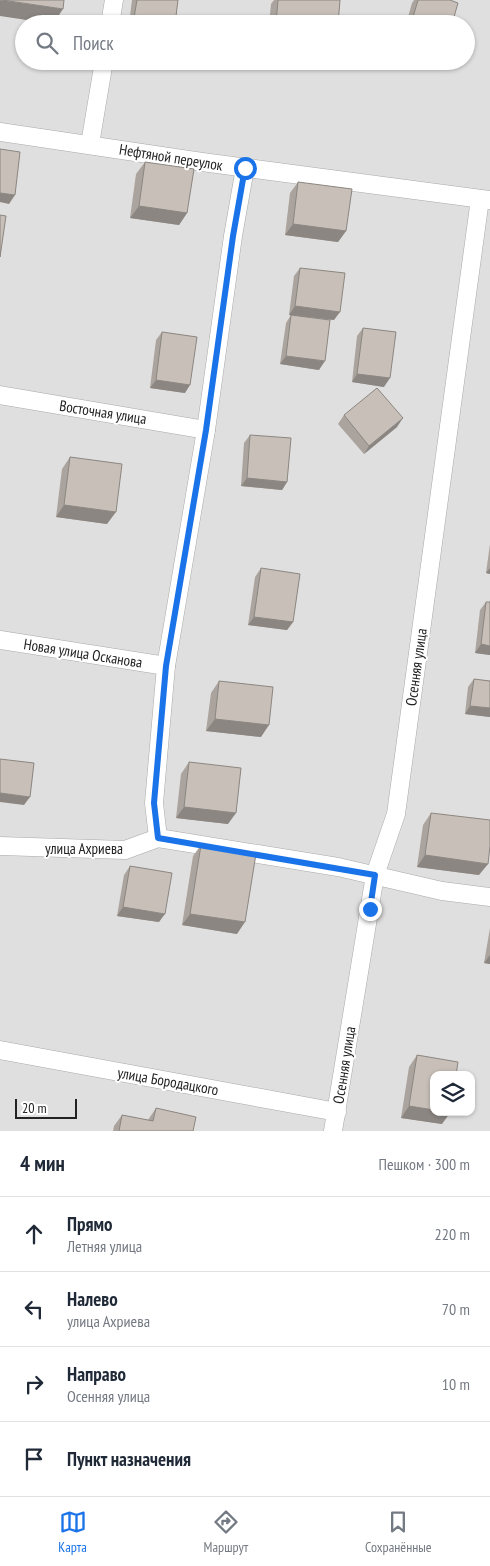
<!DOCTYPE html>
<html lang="ru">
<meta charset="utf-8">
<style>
body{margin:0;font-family:"PT Sans Narrow",sans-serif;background:#f2f2f3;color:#1f2937}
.controls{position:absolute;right:15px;bottom:15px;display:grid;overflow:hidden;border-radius:10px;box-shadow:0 1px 4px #0004}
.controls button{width:45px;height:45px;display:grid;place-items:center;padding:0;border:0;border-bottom:1px solid #e0e1e3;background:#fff;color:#1f2937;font:25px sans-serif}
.scale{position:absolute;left:15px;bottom:12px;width:62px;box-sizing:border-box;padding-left:5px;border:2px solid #222;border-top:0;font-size:14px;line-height:18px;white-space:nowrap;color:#222;-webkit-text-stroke:4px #fff;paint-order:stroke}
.stop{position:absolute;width:15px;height:15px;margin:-11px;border:4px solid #1a73e8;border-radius:50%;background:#fff}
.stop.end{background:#1a73e8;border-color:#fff;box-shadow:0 1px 5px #0008}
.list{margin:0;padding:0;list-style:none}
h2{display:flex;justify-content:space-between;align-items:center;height:65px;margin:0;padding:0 20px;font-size:21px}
h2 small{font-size:16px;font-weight:400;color:#747a83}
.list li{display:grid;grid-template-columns:32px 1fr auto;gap:15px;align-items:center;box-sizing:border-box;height:75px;padding:0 20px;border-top:1px solid #e0e1e3}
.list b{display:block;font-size:19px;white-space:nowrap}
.list p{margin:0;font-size:16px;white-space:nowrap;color:#747a83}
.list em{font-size:16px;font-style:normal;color:#747a83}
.icon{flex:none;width:28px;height:28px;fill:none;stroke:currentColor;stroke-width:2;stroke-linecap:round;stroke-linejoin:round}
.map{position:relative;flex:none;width:490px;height:1131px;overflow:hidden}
.search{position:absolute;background:#fff;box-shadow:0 1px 4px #0004;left:15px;right:15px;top:15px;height:55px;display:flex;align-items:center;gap:12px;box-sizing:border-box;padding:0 18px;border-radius:28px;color:#747a83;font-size:19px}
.sheet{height:365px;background:#fff}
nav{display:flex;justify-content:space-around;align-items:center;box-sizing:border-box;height:70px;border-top:1px solid #e0e1e3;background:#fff;font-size:14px;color:#747a83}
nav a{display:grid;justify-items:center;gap:2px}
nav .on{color:#1a73e8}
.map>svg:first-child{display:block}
.residential{fill:#e0dfdf;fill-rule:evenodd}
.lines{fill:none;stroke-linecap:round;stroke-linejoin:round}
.street-casing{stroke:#a9a9a9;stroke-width:19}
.street{stroke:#fff;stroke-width:18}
.wall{fill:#aba49e}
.shaded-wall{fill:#8b8681}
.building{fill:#c7bfb8;stroke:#8b8681}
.route{stroke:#1a73e8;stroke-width:6}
.labels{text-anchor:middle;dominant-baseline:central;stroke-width:4;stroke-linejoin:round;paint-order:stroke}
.street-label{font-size:15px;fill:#222;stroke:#fff}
</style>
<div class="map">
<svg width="490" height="1131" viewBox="0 0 490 1131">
<rect width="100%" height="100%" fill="#f2efe9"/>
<path class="residential" d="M 0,0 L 490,0 L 490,1131 L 0,1131 ZM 24,24 L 466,24 L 466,61 L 24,61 ZM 434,1075 L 471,1075 L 471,1112 L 434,1112 Z"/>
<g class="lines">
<g class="street-casing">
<g id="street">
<path d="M 110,24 L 114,0"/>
<path d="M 0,132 L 202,162 L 490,200"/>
<path d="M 90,144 L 104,61"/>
<path d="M 0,395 L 206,430"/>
<path d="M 0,640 L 166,666"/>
<path d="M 158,838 L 154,803 L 166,666 L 206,430 L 233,236 L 245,168"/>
<path d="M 0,846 L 125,850 L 158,838 L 338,867 L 442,891 L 490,897"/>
<path d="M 0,1050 L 337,1112"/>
<path d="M 333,1131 L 375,875 L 396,814 L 480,199"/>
</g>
</g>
<use href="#street" class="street"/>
</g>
<g class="wall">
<path d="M 132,0 L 178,0 L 175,24 L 129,24 Z"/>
<path d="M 274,0 L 340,0 L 338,24 L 269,24 L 271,4 Z"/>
<path d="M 414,0 L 450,0 L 452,24 L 406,24 L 412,3 Z"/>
<path d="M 145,162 L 187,213 L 179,225 L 130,218 L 136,174 Z"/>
<path d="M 298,182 L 346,231 L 338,242 L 285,235 L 290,193 Z"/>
<path d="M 300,268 L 334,320 L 311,317 L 319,370 L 280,364 L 286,323 L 291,315 L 289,315 L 294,276 Z"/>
<path d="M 363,328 L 384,387 L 352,382 L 357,336 Z"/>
<path d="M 162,332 L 185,393 L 150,388 L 156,340 Z"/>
<path d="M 344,415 L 397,427 L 364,454 L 338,424 Z"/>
<path d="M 250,435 L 287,482 L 282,490 L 241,486 L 244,443 Z"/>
<path d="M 70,457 L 107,524 L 56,517 L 62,469 Z"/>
<path d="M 490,544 L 490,574 L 486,573 Z"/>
<path d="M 261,568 L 293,622 L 287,630 L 248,625 L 255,577 Z"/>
<path d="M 486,602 L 490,655 L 475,653 L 480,610 Z"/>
<path d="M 474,679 L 490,681 L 490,717 L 465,714 L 468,687 Z"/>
<path d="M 219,681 L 261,737 L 206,731 L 211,693 Z"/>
<path d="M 189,762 L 228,824 L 176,818 L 181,774 Z"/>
<path d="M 431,813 L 479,875 L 417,867 L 423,825 Z"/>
<path d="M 201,845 L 237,934 L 182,925 L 193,856 Z"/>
<path d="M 130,866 L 159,922 L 117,916 L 124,875 Z"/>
<path d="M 490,928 L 490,964 L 484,963 Z"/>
<path d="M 417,1055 L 442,1124 L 401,1118 L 409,1067 Z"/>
<path d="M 156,1108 L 193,1131 L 113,1131 L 114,1126 L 122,1115 L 148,1120 Z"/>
</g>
<g class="shaded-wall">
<path d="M 0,0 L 63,9 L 53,24 L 0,16 Z"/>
<path d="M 0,193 L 15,195 L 9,204 L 0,202 Z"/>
<path d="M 139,206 L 187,213 L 179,225 L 130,218 Z"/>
<path d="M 293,224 L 346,231 L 338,242 L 285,235 Z"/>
<path d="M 295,306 L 340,312 L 334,320 L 289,315 Z"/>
<path d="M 286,356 L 325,361 L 319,370 L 280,364 Z"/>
<path d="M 357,374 L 390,378 L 384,387 L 352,382 Z"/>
<path d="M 156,380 L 190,385 L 185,393 L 150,388 Z"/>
<path d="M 403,418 L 397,427 L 364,454 L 369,446 Z"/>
<path d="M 247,478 L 287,482 L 282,490 L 241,486 Z"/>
<path d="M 64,505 L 116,512 L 107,524 L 56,517 Z"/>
<path d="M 490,568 L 490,574 L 486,573 Z"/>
<path d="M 254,617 L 293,622 L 287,630 L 248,625 Z"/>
<path d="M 481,644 L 490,646 L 490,655 L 475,653 Z"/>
<path d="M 470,706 L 490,708 L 490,717 L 465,714 Z"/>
<path d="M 215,719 L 269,725 L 261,737 L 206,731 Z"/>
<path d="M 0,793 L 30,797 L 24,805 L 0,802 Z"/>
<path d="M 184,807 L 236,813 L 228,824 L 176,818 Z"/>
<path d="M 425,855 L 488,864 L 479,875 L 417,867 Z"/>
<path d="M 123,907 L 165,914 L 159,922 L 117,916 Z"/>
<path d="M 190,914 L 245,922 L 237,934 L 182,925 Z"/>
<path d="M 490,955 L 490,964 L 484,963 Z"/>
<path d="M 409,1106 L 434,1110 L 434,1112 L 450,1113 L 442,1124 L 401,1118 Z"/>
</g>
<g class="building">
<path d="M 2,0 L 64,0 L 63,9 Z"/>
<path d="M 137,0 L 178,0 L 175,24 L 133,24 Z"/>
<path d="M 278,0 L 340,0 L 338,24 L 276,24 Z"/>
<path d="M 418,0 L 450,0 L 458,3 L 452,24 L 411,24 Z"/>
<path d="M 0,149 L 20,152 L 15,195 L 0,193 Z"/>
<path d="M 145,162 L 194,169 L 187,213 L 139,206 Z"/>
<path d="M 298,182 L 352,189 L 346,231 L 293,224 Z"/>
<path d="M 0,215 L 6,216 L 0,257 Z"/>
<path d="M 300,268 L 345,273 L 340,312 L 295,306 Z"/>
<path d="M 291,315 L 330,320 L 325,361 L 286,356 Z"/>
<path d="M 363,328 L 396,332 L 390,378 L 357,374 Z"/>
<path d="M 162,332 L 197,337 L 190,385 L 156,380 Z"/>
<path d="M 377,388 L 403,418 L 369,446 L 344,415 Z"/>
<path d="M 250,435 L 291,438 L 287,482 L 247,478 Z"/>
<path d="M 70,457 L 122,464 L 116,512 L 64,505 Z"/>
<path d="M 261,568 L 300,574 L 293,622 L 254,617 Z"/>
<path d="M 486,602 L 490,602 L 490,646 L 481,644 Z"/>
<path d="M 474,679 L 490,681 L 490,708 L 470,706 Z"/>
<path d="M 219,681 L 273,687 L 269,725 L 215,719 Z"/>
<path d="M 0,759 L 34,763 L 30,797 L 0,793 Z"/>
<path d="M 189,762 L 241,768 L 236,813 L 184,807 Z"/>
<path d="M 431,813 L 490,820 L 490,846 L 488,864 L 425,855 Z"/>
<path d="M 201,845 L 256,854 L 245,922 L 190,914 Z"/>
<path d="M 130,866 L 172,873 L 165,914 L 123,907 Z"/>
<path d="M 417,1055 L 458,1062 L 456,1075 L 434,1075 L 434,1110 L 409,1106 Z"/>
<path d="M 156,1108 L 196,1117 L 193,1131 L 119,1131 L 122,1115 L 153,1121 Z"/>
</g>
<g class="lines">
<path class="route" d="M 245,168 L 233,236 L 206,430 L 166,666 L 154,803 L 158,838 L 375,875 L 370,909"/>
</g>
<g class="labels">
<g class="street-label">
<text transform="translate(171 157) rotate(9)">Нефтяной переулок</text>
<text transform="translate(103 412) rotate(9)">Восточная улица</text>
<text transform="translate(83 653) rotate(9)">Новая улица Осканова</text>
<text transform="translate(416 667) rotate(-82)">Осенняя улица</text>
<text x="84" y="848">улица Ахриева</text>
<text transform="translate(344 1065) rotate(-81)">Осенняя улица</text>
<text transform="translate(168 1081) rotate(10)">улица Бородацкого</text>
</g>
</g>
</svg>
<div class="controls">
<button><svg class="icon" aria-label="layers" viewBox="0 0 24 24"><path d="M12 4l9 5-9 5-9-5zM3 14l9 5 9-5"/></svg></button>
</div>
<div class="scale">20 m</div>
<div class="stop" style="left:245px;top:168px"></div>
<div class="stop end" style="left:370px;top:909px"></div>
<div class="search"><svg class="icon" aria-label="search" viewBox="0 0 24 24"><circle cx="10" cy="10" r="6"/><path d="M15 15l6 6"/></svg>Поиск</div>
</div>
<section class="sheet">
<h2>4 мин<small>Пешком · 300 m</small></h2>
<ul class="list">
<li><svg class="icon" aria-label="ahead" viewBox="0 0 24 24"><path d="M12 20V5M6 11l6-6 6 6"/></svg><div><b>Прямо</b><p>Летняя улица</p></div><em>220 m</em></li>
<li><svg class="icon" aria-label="left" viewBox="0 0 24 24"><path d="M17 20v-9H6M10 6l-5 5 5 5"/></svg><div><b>Налево</b><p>улица Ахриева</p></div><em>70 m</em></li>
<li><svg class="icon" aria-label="right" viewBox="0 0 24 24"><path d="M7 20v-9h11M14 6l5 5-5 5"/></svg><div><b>Направо</b><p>Осенняя улица</p></div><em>10 m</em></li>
<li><svg class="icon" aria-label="arrive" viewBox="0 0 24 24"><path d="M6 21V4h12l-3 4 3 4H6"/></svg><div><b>Пункт назначения</b></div></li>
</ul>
</section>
<nav>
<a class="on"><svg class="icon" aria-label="map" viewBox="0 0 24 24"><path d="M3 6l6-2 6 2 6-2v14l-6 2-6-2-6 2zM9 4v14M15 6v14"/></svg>Карта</a>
<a><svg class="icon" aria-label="directions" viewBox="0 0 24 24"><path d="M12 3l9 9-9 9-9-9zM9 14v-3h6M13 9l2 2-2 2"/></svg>Маршрут</a>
<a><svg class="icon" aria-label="saved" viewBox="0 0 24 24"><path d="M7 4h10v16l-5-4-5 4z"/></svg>Сохранённые</a>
</nav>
